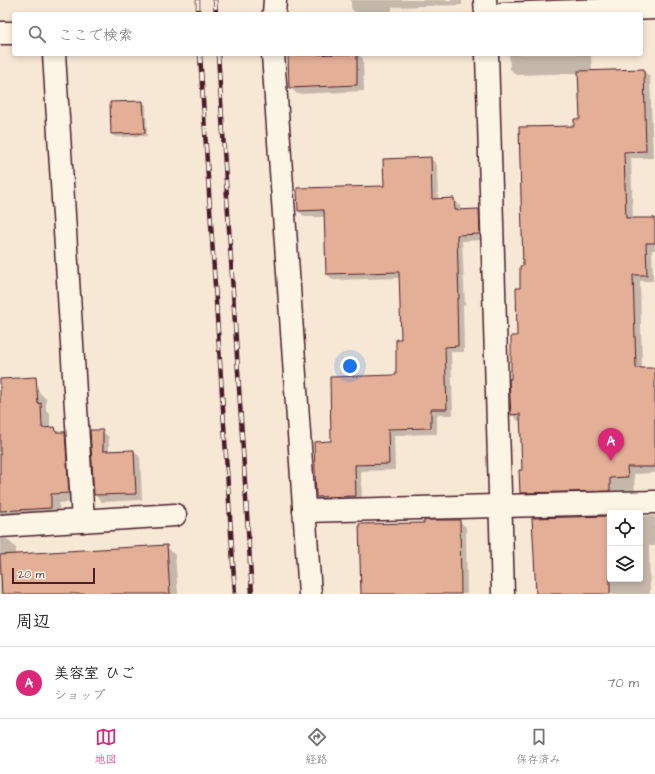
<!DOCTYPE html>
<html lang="ja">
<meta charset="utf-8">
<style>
body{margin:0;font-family:"Architects Daughter","Klee One",sans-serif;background:#f6f6f6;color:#222}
.controls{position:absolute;right:12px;bottom:12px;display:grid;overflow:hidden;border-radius:4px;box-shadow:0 2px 6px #0003}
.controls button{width:36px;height:36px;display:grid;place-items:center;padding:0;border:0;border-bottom:1px solid #e0e0e0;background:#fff;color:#222;font:20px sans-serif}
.scale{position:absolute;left:12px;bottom:10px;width:83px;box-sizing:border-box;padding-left:4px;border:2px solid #4a1f2b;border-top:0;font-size:11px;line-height:14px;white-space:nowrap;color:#4a1f2b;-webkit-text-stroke:3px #fcf5e5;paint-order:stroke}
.you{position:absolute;left:350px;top:366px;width:14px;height:14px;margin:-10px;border:3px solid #fff;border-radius:50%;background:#1a73e8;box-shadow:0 0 0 6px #1a73e833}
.badge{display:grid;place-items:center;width:26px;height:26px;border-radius:50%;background:#db2777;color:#fff;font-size:13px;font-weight:700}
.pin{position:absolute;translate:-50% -33px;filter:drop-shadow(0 1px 2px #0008)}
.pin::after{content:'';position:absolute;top:21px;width:14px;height:12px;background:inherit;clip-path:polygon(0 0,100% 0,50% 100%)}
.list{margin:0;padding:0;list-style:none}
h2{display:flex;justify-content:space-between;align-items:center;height:52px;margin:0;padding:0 16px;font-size:17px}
h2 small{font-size:13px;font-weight:400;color:#767676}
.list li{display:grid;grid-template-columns:26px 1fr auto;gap:12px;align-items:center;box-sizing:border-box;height:72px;padding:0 16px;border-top:1px solid #e0e0e0}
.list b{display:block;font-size:15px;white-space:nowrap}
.list p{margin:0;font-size:13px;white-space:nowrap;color:#767676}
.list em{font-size:13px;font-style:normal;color:#767676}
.icon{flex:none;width:22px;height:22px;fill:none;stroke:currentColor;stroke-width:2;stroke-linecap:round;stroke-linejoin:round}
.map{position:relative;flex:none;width:655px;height:594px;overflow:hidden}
.search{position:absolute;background:#fff;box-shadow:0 2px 6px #0003;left:12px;right:12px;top:12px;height:44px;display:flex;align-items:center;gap:10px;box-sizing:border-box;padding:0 14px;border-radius:4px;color:#767676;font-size:15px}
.sheet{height:124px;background:#fff}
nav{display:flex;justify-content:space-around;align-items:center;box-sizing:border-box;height:56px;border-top:1px solid #e0e0e0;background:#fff;font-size:11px;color:#767676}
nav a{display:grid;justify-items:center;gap:2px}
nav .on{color:#db2777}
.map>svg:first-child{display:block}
.shadow{fill:#0003}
.building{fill:#e4af97;stroke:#4a1f2b}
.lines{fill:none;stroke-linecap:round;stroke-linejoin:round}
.minor-casing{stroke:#4a1f2b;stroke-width:25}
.minor{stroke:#fcf5e5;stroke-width:22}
.rail-casing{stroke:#4a1f2b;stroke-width:4.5}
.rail{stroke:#fcf5e5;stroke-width:3;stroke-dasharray:9;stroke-linecap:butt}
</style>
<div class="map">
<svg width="655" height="594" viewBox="0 0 655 594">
<rect width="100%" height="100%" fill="#f7e7d5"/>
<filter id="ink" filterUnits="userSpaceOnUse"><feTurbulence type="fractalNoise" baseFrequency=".025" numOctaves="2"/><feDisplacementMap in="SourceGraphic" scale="8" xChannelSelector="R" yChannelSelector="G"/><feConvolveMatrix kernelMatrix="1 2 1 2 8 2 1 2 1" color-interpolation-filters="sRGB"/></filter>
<g filter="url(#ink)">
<g class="shadow">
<path d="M 351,0 L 462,0 L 462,5 L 392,7 L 392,14 L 356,14 L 351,8 Z"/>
<path d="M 529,0 L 571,0 L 571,10 L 540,11 Z"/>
<path d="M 330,54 L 358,54 L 363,59 L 364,91 L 297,94 L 290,87 Z"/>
<path d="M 509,54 L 591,54 L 592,72 L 643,70 L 650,77 L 653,158 L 631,158 L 633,219 L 655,219 L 655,250 L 652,250 L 653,281 L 640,281 L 642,369 L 655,369 L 655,473 L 634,474 L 635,497 L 528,499 L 521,493 L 523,471 L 521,421 L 518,421 L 512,414 L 512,380 L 518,337 L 521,289 L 575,127 L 581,120 L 579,73 L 516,75 L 510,69 Z"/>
<path d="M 143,102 L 146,105 L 147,136 L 115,137 L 112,134 L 111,103 Z"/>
<path d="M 431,158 L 437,165 L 438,200 L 454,199 L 460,206 L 461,211 L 479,210 L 485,217 L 486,240 L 462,241 L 465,305 L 463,305 L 464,352 L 451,352 L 453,415 L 437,415 L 437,434 L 394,435 L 395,470 L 361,471 L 362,502 L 323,503 L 317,497 L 398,376 L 402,340 L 400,278 L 333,280 L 327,274 L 325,217 L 305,217 L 299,211 L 385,187 Z"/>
<path d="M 37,390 L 46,399 L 46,410 L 50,414 L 50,428 L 55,428 L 60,433 L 65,433 L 74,442 L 77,502 L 59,503 L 60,517 L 0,527 L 0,399 Z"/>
<path d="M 91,431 L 102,431 L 109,437 L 109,452 L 134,451 L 140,457 L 142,500 L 102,502 L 95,495 Z"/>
<path d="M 640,516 L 655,516 L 655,546 L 649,546 L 650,594 L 537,594 L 533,519 L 610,517 L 610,579 L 640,579 Z"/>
<path d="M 459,521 L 466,527 L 467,594 L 362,594 L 425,524 Z"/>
<path d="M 0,539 L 7,539 L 16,548 L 16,555 L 166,546 L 175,555 L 178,594 L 0,594 Z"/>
</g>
<g class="building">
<path d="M 357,54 L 357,85 L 289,88 L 288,55 Z"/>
<path d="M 644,69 L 646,151 L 624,152 L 626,218 L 655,218 L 655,243 L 646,243 L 647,275 L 633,275 L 636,368 L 655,368 L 655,467 L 627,467 L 628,477 L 610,478 L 610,491 L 520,493 L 519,470 L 522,470 L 520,414 L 511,415 L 509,379 L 511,379 L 511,336 L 517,336 L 516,288 L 520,288 L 520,266 L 523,266 L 519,127 L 574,126 L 574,119 L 580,119 L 578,71 Z"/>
<path d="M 143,101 L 145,133 L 111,134 L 110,102 Z"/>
<path d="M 431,157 L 432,199 L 454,198 L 455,210 L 479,209 L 480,234 L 457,235 L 459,299 L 457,299 L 458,346 L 445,347 L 447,409 L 431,409 L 431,428 L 388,429 L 389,464 L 355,465 L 356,496 L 316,497 L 314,442 L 331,441 L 330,377 L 396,375 L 396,339 L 401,339 L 399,272 L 326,274 L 324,210 L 298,211 L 297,188 L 384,186 L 383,159 Z"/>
<path d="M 36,377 L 38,404 L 41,403 L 42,428 L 55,427 L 56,432 L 65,432 L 69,493 L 51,494 L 51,508 L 0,511 L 0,379 Z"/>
<path d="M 90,430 L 103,430 L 103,451 L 134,450 L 136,494 L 94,495 Z"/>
<path d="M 610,516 L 610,594 L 536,594 L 532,518 Z"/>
<path d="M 424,520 L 460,520 L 461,594 L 361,594 L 359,524 L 424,523 Z"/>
<path d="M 167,545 L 170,594 L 2,594 L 0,555 Z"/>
</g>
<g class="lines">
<g class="minor-casing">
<g id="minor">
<path d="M 485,0 L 486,14"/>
<path d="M 274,14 L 275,0"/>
<path d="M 503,14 L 655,8"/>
<path d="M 0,33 L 14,33"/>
<path d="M 54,54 L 83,521"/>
<path d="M 273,54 L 310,594"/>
<path d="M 487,54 L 503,594"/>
<path d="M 304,511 L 655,502"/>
<path d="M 0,526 L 175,515"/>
</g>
</g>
<use href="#minor" class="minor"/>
<g class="rail-casing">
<g id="rail">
<path d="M 198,0 L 198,14"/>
<path d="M 215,0 L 216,14"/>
<path d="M 200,54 L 235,594"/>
<path d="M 218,54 L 252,594"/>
</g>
</g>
<use href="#rail" class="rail"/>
</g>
</g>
</svg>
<div class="controls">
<button><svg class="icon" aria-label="locate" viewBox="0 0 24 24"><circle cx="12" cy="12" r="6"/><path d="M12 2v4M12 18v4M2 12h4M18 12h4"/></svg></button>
<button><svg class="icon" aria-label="layers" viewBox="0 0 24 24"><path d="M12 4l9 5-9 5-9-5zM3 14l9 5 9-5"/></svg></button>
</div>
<div class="scale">20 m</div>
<div class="you"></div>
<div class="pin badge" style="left:611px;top:461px">A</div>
<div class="search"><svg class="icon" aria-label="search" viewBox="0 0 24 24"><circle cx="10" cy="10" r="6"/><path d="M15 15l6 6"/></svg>ここで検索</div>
</div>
<section class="sheet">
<h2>周辺<small></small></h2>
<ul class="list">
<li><span class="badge">A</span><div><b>美容室 ひご</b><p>ショップ</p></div><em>70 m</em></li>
</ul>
</section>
<nav>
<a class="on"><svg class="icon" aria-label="map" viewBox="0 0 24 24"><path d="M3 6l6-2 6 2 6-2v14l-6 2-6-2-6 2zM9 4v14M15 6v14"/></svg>地図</a>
<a><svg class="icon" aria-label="directions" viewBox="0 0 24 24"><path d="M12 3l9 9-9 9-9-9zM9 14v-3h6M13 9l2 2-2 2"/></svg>経路</a>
<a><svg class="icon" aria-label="saved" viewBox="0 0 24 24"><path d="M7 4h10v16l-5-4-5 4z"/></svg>保存済み</a>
</nav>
